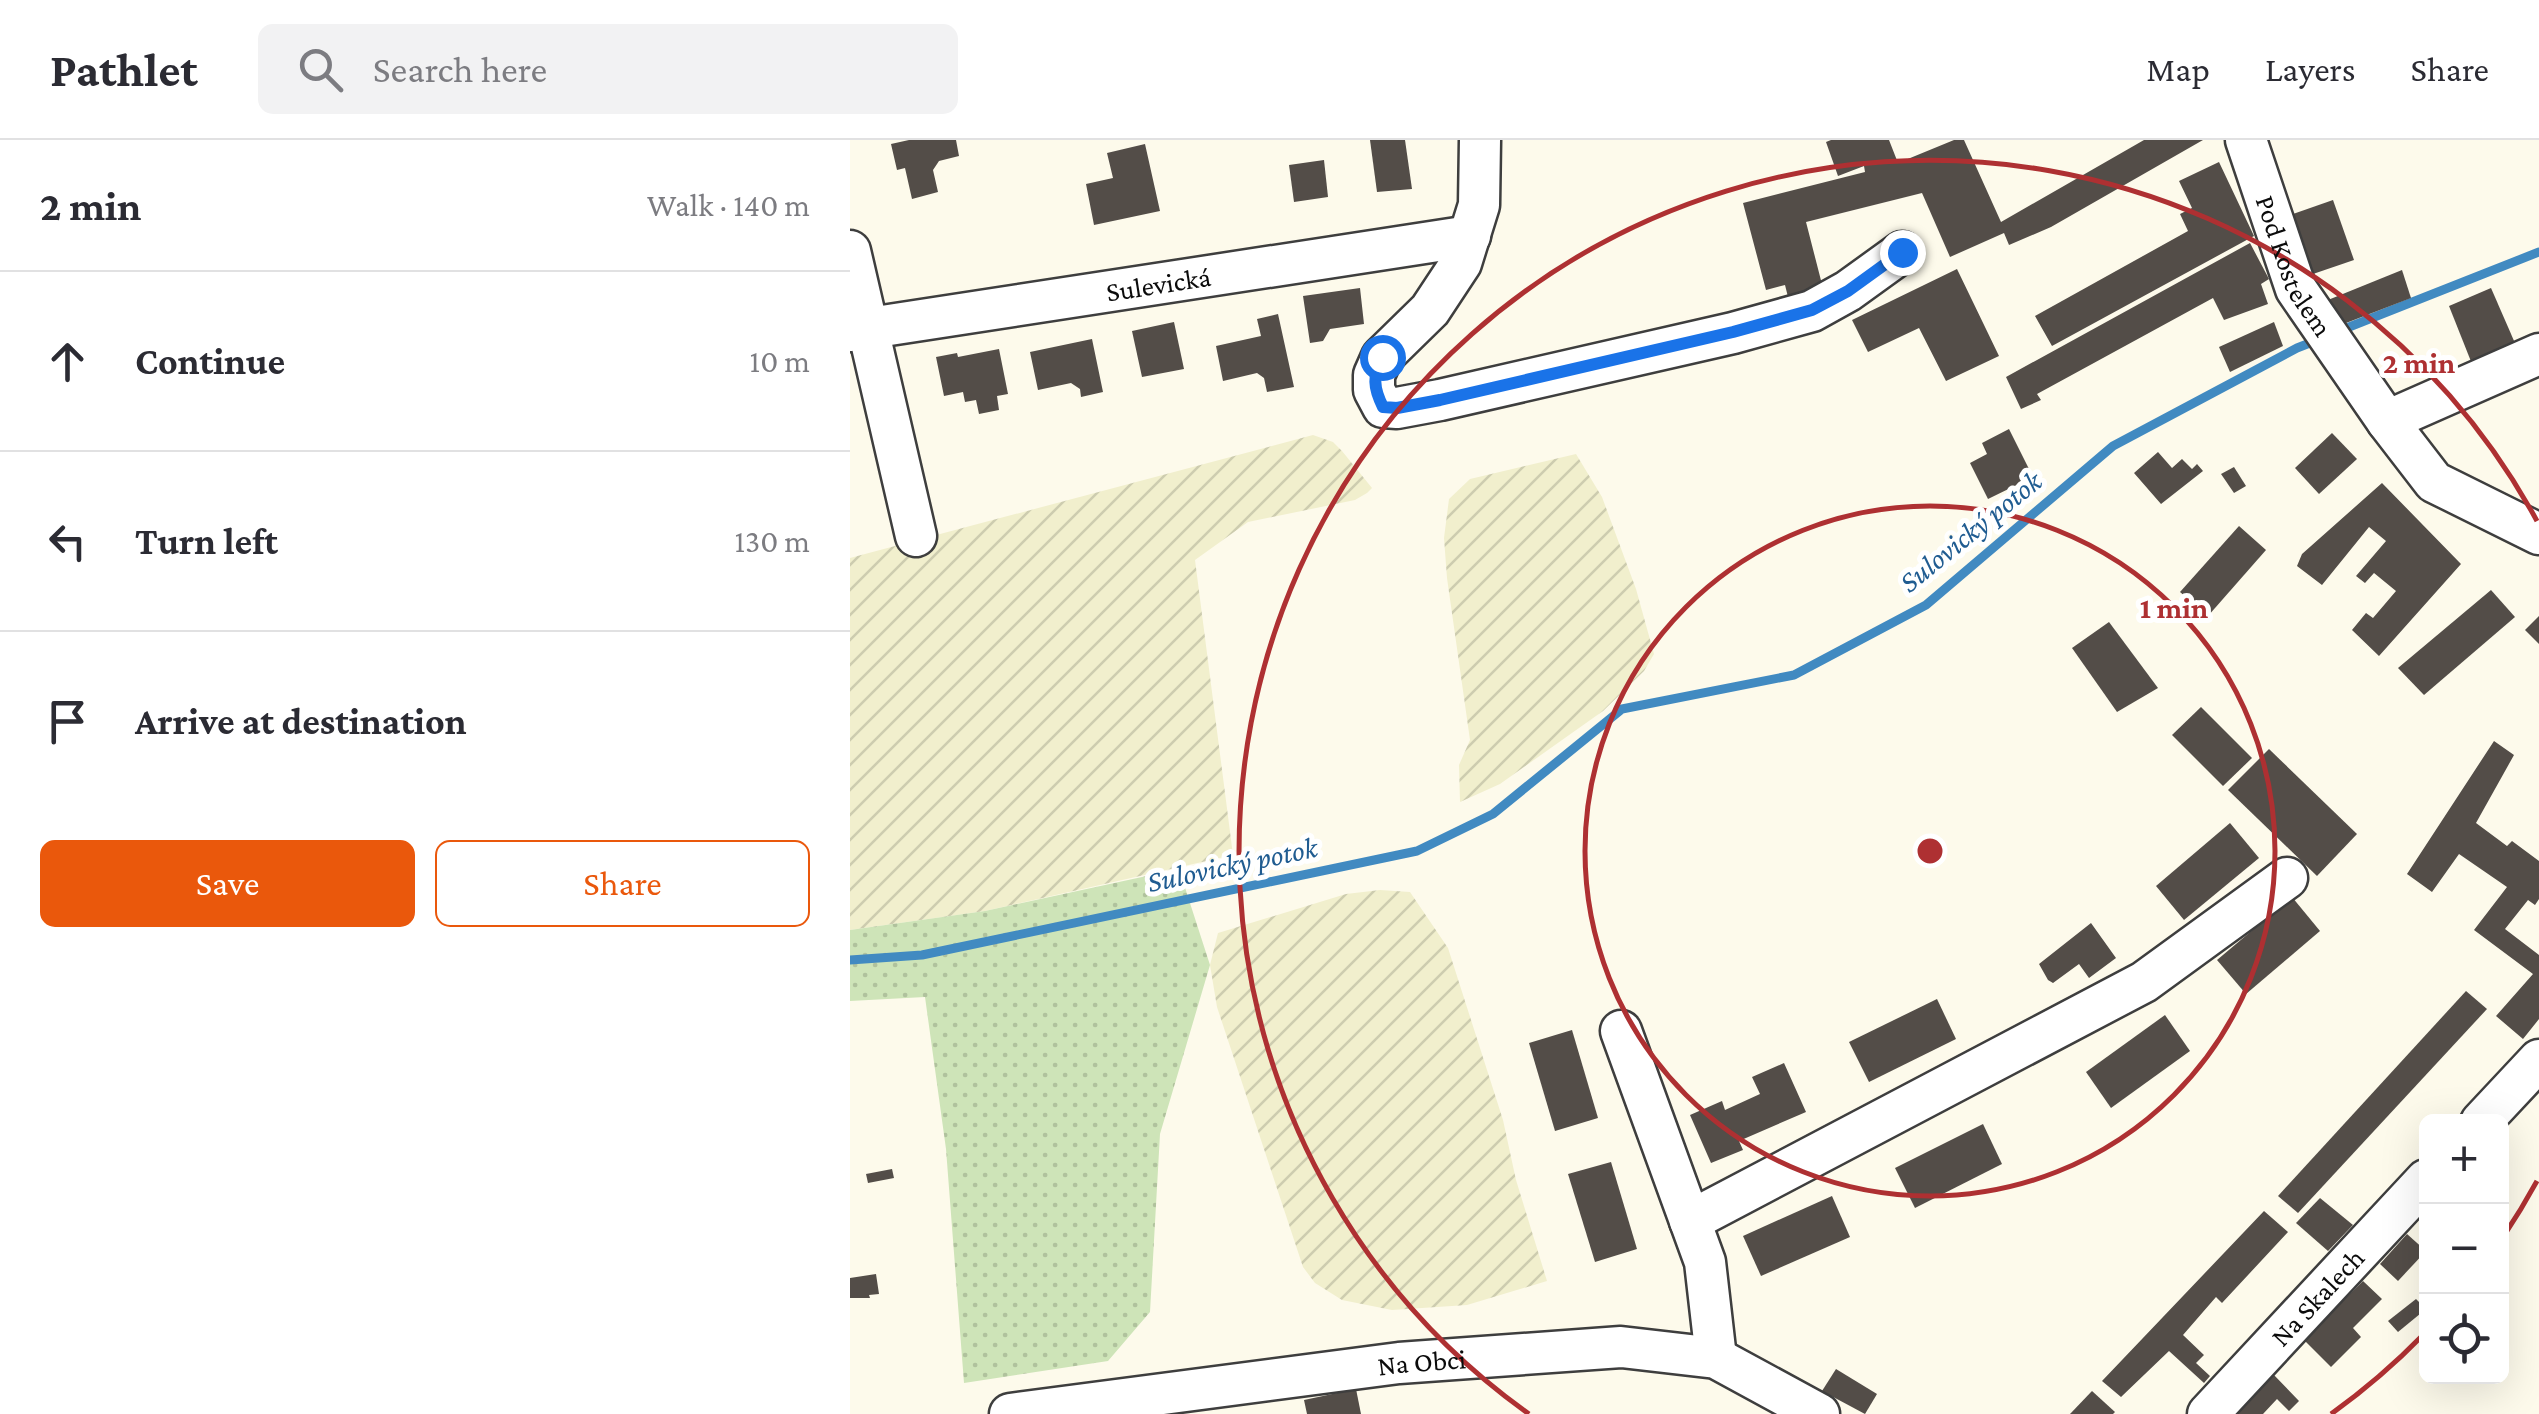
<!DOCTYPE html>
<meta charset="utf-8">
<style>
body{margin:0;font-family:"Crimson Pro",serif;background:#f2f2f3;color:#2b2b33}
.controls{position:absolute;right:30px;bottom:30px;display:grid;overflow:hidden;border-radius:15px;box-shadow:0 10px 40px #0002}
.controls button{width:90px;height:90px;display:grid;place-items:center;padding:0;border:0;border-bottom:2px solid #e1e1e2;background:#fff;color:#2b2b33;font:50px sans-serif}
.stop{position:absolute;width:30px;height:30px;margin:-22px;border:8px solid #1a73e8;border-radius:50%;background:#fff}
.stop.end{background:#1a73e8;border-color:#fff;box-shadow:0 2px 10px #0008}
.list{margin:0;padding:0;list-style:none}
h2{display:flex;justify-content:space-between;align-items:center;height:130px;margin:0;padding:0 40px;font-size:42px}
h2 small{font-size:32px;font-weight:400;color:#7c7c81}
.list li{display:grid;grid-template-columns:65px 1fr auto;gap:30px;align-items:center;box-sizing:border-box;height:180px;padding:0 40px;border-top:2px solid #e1e1e2}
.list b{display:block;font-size:38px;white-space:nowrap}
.list em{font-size:32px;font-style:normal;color:#7c7c81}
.actions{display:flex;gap:20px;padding:30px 40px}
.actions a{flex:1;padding:22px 0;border:2px solid #ea580c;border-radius:15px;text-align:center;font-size:35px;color:#ea580c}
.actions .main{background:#ea580c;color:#fff}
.icon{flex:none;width:55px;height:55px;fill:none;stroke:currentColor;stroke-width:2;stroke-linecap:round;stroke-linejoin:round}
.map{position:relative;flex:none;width:1689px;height:1274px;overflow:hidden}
header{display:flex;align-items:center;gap:60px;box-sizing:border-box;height:140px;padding:0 50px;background:#fff;border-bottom:2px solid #e1e1e2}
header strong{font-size:48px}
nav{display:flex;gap:55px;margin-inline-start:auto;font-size:35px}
.search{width:700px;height:90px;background:#f2f2f3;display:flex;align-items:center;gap:25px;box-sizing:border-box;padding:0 35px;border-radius:15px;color:#7c7c81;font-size:38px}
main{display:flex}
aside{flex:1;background:#fff}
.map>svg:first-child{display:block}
.farmland{fill:url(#farmland-furrows)}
.grass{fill:url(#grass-dots)}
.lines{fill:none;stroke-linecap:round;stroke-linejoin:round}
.stream{stroke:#418ac1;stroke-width:9}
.building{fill:#534d48}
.minor-casing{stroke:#3e3e3e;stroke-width:45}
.minor{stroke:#fff;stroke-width:40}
.route{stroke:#1a73e8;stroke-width:12}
.ring{fill:none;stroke:#ae3032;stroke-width:5}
.labels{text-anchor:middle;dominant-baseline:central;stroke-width:10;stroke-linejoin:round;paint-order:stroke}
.street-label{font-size:28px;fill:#0b0b0b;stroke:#fff}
.water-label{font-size:30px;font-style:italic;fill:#205c91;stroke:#fff}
.centre{fill:#ae3032;stroke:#fff;stroke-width:5}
.ring-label{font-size:30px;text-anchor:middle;font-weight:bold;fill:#ae3032;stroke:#fff;stroke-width:10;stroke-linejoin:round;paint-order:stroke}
</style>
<header>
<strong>Pathlet</strong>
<div class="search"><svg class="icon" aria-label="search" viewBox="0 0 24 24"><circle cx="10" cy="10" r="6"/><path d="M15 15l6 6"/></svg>Search here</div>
<nav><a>Map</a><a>Layers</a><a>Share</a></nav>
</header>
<main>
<aside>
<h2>2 min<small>Walk · 140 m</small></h2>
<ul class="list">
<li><svg class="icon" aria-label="ahead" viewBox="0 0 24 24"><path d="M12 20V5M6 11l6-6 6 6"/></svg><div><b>Continue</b></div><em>10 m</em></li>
<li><svg class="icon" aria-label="left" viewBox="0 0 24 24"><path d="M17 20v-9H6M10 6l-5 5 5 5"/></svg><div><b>Turn left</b></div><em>130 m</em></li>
<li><svg class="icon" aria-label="arrive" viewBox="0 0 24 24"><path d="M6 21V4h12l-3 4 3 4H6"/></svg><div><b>Arrive at destination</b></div></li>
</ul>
<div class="actions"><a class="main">Save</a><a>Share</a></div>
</aside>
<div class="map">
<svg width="1689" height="1274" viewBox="0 0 1689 1274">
<defs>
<pattern id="farmland-furrows" width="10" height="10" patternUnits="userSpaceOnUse" patternTransform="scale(2.5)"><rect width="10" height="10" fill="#f1efcd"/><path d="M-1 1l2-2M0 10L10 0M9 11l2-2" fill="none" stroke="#cdccaf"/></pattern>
<pattern id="grass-dots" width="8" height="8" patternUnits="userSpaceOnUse" patternTransform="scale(2.5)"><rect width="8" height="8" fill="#cee4b8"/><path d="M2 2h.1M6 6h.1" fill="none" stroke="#b0c29d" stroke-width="1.8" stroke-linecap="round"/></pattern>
</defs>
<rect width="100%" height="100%" fill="#fdfaeb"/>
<g class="farmland">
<path d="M 463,295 L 483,302 L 492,311 L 522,348 L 517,353 L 505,360 L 398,382 L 345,420 L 383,715 L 135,771 L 0,790 L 0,418 Z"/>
<path d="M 726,314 L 752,357 L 786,449 L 804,514 L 794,531 L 753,571 L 650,644 L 610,662 L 609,625 L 620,600 L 597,438 L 594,398 L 599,359 L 620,339 Z"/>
<path d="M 530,750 L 560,752 L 598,808 L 653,980 L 666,1040 L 697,1141 L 617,1165 L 542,1170 L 492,1160 L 465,1143 L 453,1127 L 367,867 L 360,825 L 368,793 L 496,754 Z"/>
</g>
<path class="grass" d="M 329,729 L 360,825 L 310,994 L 300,1172 L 258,1221 L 114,1243 L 96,1009 L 75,857 L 0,861 L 0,790 L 135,771 Z"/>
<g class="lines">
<g class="stream">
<path d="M 1489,191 L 1689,112"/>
<path d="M 0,820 L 72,815 L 567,711 L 643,674 L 772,569 L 944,535 L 1076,465 L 1263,306 L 1447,208 L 1470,199"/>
</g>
</g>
<g class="building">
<path d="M 59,0 L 106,0 L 109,16 L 89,21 L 83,30 L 88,52 L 62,59 L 55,28 L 47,30 L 41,4 Z"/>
<path d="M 520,0 L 555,0 L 562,49 L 527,52 Z"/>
<path d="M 981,0 L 1039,0 L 1048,23 L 1104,0 L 1114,0 L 1151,82 L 1294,0 L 1353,0 L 1201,87 L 1159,105 L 1154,93 L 1100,117 L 1072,53 L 956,82 L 975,156 L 940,165 L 935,145 L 916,150 L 893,63 L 1015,32 L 1014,26 L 988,36 L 976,2 Z"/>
<path d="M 295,4 L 310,71 L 244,85 L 236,44 L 263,38 L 257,13 Z"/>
<path d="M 474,20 L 478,57 L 444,62 L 439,25 Z"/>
<path d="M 1369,22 L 1404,96 L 1202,206 L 1185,176 L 1338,91 L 1330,74 L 1342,68 L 1329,41 Z"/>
<path d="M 1483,60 L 1504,120 L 1463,134 L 1443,74 Z"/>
<path d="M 1400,103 L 1419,139 L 1411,144 L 1418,164 L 1374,180 L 1363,158 L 1187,254 L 1191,260 L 1171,269 L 1156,237 Z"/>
<path d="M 1107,129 L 1149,216 L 1096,241 L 1069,188 L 1018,212 L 1002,180 Z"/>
<path d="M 1552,130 L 1561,158 L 1483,188 L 1473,162 Z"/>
<path d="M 510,148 L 514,184 L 480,189 L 473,201 L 460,203 L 453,156 Z"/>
<path d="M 1641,148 L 1668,210 L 1624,229 L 1599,166 Z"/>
<path d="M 428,174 L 444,247 L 417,252 L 414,238 L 407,233 L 373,241 L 366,206 L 411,196 L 407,179 Z"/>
<path d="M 324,182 L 334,229 L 292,237 L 282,191 Z"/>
<path d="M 1424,182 L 1433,206 L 1380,232 L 1369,207 Z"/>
<path d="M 242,199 L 253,252 L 231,257 L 230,249 L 221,243 L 188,250 L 180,212 Z"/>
<path d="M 149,209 L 158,254 L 147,256 L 149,270 L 129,274 L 126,260 L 115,262 L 113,252 L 94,256 L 86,217 L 107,213 L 108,217 Z"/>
<path d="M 1159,289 L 1183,337 L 1138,359 L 1120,323 L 1137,314 L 1132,303 Z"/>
<path d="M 1482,293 L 1507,319 L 1469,354 L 1445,328 Z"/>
<path d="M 1308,312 L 1322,328 L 1332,319 L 1342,329 L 1347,324 L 1353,331 L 1311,364 L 1284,333 Z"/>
<path d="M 1384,327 L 1396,346 L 1384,353 L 1371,334 Z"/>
<path d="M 1532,343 L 1611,424 L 1529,516 L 1502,490 L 1516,473 L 1523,478 L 1546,451 L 1524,433 L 1515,443 L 1506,436 L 1536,401 L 1519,387 L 1472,445 L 1447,426 L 1452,414 Z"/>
<path d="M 1389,386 L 1416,410 L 1358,476 L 1330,452 Z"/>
<path d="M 1641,450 L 1665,477 L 1574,555 L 1548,528 Z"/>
<path d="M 1689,476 L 1689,504 L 1675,490 Z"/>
<path d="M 1259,482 L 1308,548 L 1267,572 L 1222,508 Z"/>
<path d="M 1351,567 L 1402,618 L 1373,646 L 1322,595 Z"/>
<path d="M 1644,601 L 1664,615 L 1626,683 L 1657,706 L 1662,701 L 1689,721 L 1689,759 L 1685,765 L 1678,760 L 1655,789 L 1689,815 L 1689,879 L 1673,899 L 1646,876 L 1683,834 L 1624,790 L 1657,747 L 1609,714 L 1582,752 L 1557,734 Z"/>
<path d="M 1419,609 L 1507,694 L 1467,736 L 1378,650 Z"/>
<path d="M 1380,683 L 1409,718 L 1334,780 L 1306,746 Z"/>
<path d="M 1442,757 L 1470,791 L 1396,854 L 1367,820 Z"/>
<path d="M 1241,783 L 1266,818 L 1239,838 L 1229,824 L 1203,843 L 1198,840 L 1189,824 Z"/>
<path d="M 1616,851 L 1637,869 L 1448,1073 L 1428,1056 Z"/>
<path d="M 1087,859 L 1106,899 L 1019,942 L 999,902 Z"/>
<path d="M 1315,875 L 1340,911 L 1261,968 L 1236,932 Z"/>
<path d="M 722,890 L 748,978 L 705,991 L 679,903 Z"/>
<path d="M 934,923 L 956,972 L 889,1001 L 893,1010 L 861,1023 L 840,975 L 872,961 L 875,970 L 910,954 L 902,937 Z"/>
<path d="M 1133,984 L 1152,1024 L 1065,1068 L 1045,1028 Z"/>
<path d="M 761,1022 L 787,1109 L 745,1122 L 718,1034 Z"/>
<path d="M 42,1029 L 44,1038 L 18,1043 L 16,1034 Z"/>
<path d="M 982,1056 L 1000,1097 L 911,1136 L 893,1096 Z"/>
<path d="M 1470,1058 L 1503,1085 L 1478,1111 L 1446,1083 Z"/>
<path d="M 1414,1071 L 1438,1092 L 1372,1163 L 1366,1157 L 1333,1195 L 1354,1215 L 1346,1223 L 1360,1236 L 1354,1243 L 1319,1211 L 1271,1257 L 1252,1241 Z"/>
<path d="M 1557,1094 L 1576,1111 L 1548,1141 L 1530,1124 Z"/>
<path d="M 26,1134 L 29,1154 L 19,1155 L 20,1158 L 0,1158 L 0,1138 Z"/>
<path d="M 1513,1141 L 1532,1159 L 1503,1188 L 1511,1197 L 1481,1227 L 1454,1200 Z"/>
<path d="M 1566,1159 L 1576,1169 L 1548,1192 L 1538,1181 Z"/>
<path d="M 986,1229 L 1027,1254 L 1015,1274 L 972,1251 Z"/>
<path d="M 1422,1233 L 1449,1261 L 1439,1271 L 1427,1259 L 1413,1274 L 1383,1274 Z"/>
<path d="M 506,1249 L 511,1274 L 457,1274 L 454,1260 Z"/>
<path d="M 1242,1251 L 1265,1272 L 1263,1274 L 1220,1274 Z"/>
</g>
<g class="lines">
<g class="minor-casing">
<g id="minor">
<path d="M 630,0 L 629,65 L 611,123 L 580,170 L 532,217 L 524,235 L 524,250 L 533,267 L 547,268 L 590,260 L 883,193 L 962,171 L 998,151 L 1052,112"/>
<path id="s1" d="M 1396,0 L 1446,149 L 1537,281 L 1584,342 L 1689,394"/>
<path d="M 0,111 L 66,396"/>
<path id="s2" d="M 0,191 L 620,96"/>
<path d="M 1537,281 L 1689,214"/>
<path d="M 771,891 L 855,1122 L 866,1218"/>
<path d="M 1631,982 L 1689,920"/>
<path d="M 840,1081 L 1294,842 L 1437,738"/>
<path id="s3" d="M 160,1274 L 549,1223 L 771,1207 L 866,1218 L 969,1274"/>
<path id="s4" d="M 1358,1274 L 1576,1040"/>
</g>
</g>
<use href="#minor" class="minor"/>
</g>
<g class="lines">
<path class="route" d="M 532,217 C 523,237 523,247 533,267 L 547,268 L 590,260 L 883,192 L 962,170 L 998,151 L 1052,112"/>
</g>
<g class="ring">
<circle cx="1080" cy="711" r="345"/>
<path d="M1687 1041A691 691 0 0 1 1653 1097M1573 1195A691 691 0 0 1 1481 1274M679 1274A691 691 0 1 1 1687 381"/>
</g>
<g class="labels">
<g class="street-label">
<text stroke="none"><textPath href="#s1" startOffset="135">Pod Kostelem</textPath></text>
<text stroke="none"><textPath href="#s2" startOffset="312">Sulevická</textPath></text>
<text stroke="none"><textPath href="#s4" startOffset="160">Na Skalech</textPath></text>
<text stroke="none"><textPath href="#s3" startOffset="415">Na Obci</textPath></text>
</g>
<g class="water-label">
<text transform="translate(1120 391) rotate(-39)">Sulovický potok</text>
<text transform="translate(382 724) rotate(-12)">Sulovický potok</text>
</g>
</g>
<circle cx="1080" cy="711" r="15" class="centre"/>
<g class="ring-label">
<text x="1569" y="233">2 min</text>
<text x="1324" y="478">1 min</text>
</g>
</svg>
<div class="controls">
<button>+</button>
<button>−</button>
<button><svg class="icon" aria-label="locate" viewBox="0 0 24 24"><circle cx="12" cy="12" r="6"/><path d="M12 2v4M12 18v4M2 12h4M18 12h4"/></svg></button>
</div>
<div class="stop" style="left:532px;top:217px"></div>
<div class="stop end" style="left:1052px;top:112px"></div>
</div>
</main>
